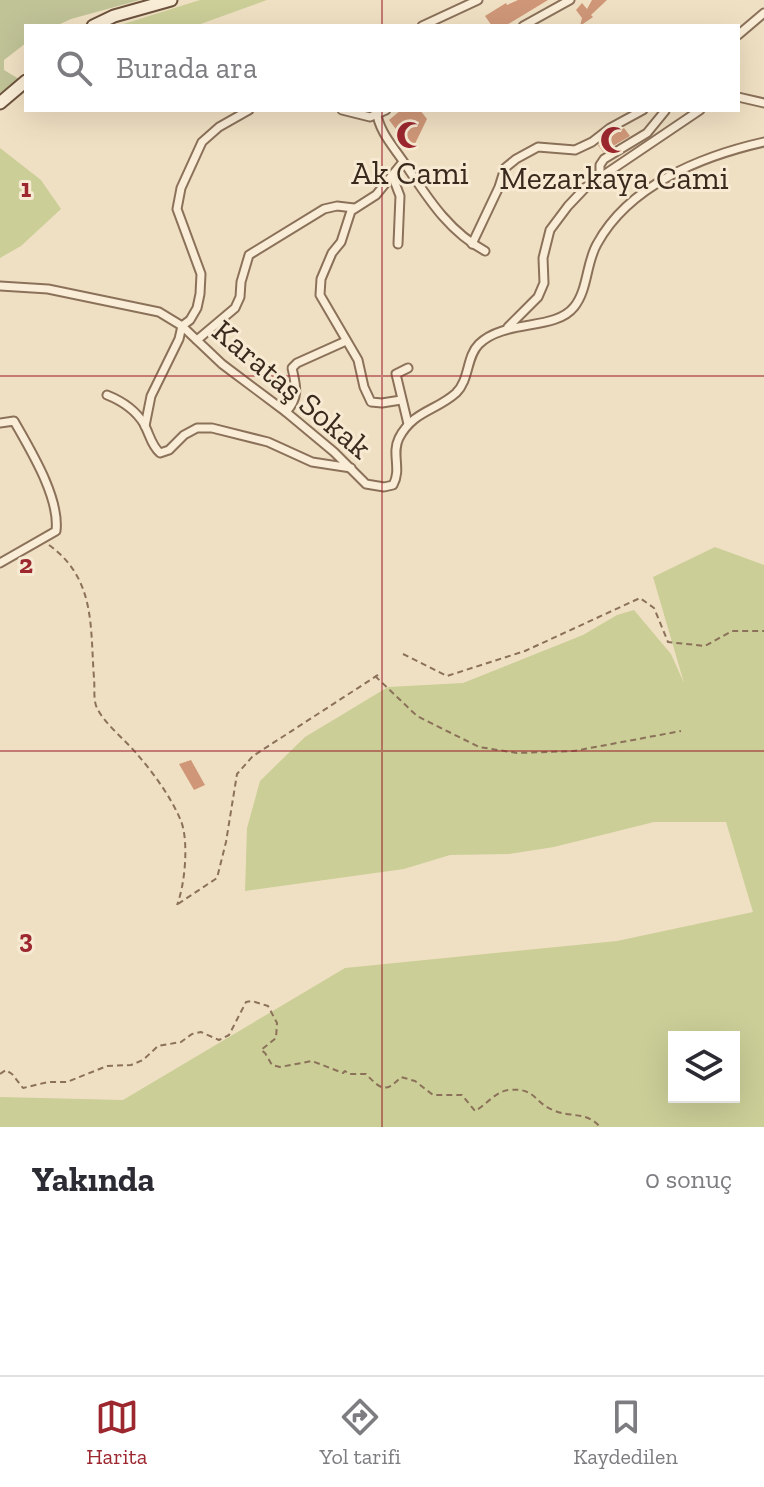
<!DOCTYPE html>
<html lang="tr">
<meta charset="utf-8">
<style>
body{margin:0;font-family:"Zilla Slab",serif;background:#f7f7f7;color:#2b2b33}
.controls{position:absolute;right:24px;bottom:24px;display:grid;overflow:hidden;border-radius:0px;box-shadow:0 8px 32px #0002}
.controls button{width:72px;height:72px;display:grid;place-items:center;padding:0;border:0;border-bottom:2px solid #e1e1e2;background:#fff;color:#2b2b33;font:40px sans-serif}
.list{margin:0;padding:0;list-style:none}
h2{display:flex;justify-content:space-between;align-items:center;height:104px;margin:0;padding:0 32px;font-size:34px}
h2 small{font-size:26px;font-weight:400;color:#7c7c81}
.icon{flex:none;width:44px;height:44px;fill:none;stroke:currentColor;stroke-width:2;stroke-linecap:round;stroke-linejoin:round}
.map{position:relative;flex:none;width:764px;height:1127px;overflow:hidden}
.search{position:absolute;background:#fff;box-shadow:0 8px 32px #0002;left:24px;right:24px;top:24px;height:88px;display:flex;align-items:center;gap:20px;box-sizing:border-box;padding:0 28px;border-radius:0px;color:#7c7c81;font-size:30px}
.sheet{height:248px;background:#fff}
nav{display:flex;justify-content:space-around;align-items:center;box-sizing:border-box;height:112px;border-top:2px solid #e1e1e2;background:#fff;font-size:22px;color:#7c7c81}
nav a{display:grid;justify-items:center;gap:4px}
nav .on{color:#9c272f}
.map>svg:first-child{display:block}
.green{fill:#cbce97;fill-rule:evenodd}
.cemetery{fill:#c0c396}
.building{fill:#cf9778}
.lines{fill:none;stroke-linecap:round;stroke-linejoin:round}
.street-casing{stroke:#8b7159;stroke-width:11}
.secondary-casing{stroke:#6c523c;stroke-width:15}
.path{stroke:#8b7159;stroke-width:2;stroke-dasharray:6 4;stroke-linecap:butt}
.street{stroke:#faedd7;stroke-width:7}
.secondary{stroke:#faedd7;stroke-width:11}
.grid{fill:none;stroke:#9c272f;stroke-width:2;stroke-opacity:0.55}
.labels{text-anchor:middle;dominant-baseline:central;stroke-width:6;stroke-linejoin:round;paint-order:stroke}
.poi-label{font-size:32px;fill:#3a2a1e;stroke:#f7ead3}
.street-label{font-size:32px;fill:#3a2a1e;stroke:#f7ead3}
.grid-label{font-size:26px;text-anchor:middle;font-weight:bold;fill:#9c272f;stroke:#f7ead3;stroke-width:6;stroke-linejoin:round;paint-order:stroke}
</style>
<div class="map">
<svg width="764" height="1127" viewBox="0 0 764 1127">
<rect width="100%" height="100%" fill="#f0e0c3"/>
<g class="green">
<path d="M 200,0 L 267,0 L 195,26 L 117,26 Z"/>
<path d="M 0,148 L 41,180 L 61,209 L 21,246 L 0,258 Z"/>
<path d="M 715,547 L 764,565 L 764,1127 L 0,1127 L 0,1097 L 123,1100 L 345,968 L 617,941 L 753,912 L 726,822 L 654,822 L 554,847 L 509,854 L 450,855 L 404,869 L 245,891 L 247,828 L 260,781 L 305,737 L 388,687 L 463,683 L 583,635 L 617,615 L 634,610 L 671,654 L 684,683 L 653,577 ZM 734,1037 L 734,1097 L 674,1097 L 674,1037 Z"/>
</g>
<path class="cemetery" d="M 0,0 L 140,0 L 71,19 L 56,26 L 26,26 L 26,43 L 4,60 L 4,70 L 19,79 L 0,93 Z"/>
<g class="building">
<path d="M 518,0 L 548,0 L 505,26 L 492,26 L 485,16 L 506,3 L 507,5 Z"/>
<path d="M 592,0 L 607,0 L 591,15 L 593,17 L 580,26 L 582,18 L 576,10 L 582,3 L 587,9 Z"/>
<path d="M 401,110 L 420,110 L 427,119 L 412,150 L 389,120 Z"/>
<path d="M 624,128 L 630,136 L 603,152 L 598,145 Z"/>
<path d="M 191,760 L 205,785 L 194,790 L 179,764 Z"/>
</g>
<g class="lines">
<g class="street-casing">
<g id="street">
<path d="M 422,26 L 478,0"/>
<path d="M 523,26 L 570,0"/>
<path d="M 738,35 L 764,13"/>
<path d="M 738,97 L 764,103"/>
<path d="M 342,110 L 370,117 L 386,110"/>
<path d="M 376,110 C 379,132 393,146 405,164 C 428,198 448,231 485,251"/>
<path d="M 392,175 L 400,196 L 398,244"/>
<path d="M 600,178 L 600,165 L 604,159 L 647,133 L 665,111"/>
<path d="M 472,244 L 499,187 L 505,168 L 516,159 L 538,147 L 575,150 L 592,142 L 610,128 L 643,110"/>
<path d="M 0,286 L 48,289 L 159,312 L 182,326 L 222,364 L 286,412 L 334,452 L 366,484 L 384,487 L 393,485 C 402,469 391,454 399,438 C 413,411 436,411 456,393 C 470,379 466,357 479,344 C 505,319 555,331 574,307 C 588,290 586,263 597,244 C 629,185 702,156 764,142"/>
<path d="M 508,327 L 538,297 L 544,283 L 543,258 L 550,230 L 568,206 L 586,187 L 700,110"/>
<path d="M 197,340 L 235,308 L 240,297 L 241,282 L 249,255 L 324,209 L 337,206 L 354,208"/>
<path d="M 408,368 L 396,374 L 408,424"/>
<path d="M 107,395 C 122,401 135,409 144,424 C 150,435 151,445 160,453 L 169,450 L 184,435 L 197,428 L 212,428 L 268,442 L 312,462 L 351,468"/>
<path d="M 401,400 L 382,403 L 371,402 L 364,387 L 358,360 L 320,295 L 321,279 L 332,253 L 341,242 L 351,211 L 376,195 L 403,162"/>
<path d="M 286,412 C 300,397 296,386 292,368 L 297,363 L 346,341"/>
<path d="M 0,423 L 14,421 C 31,451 60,498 56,531 L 0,563"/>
<path d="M 145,426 L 151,396 L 179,339 L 182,326 L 190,320 L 197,308 L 200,294 L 201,274 L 177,209 L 181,188 L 202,142 L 219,127 L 249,110"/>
</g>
</g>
<g class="secondary-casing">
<g id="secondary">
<path d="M 93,26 L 114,16 L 171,0"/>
<path d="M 0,103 L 26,81"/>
</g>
</g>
<g class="path">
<path d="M 49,545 C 96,579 90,627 94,678 C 95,687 93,700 97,708 C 104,723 126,741 137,754 C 154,774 171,797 181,821 C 189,841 185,885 177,905"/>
<path d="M 403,654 L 447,676 L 525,651 L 640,598 L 654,608 L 668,642 L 705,646 L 732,631 L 764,631"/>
<path d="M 375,676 L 417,716 L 479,747 L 517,753 L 574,751 L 681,731"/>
<path d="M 178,904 L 217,878 L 226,842 L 237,774 L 253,756 L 381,673"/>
<path d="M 0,1074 L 6,1070 L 12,1074 L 23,1088 L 48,1082 L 67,1082 L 107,1066 L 131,1065 L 143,1060 L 158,1046 L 181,1042 L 192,1034 L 201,1032 L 219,1040 L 229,1035 L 246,1002 L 252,1001 L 268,1006 L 277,1023 L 276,1038 L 261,1050 L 265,1053 L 272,1065 L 280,1067 L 312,1061 L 343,1073 L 345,1071 L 349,1074 L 366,1074 C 381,1090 386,1093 401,1077 L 415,1081 L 433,1095 L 462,1095 L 475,1111 C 486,1105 495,1092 508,1090 C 536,1087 534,1103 553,1110 C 570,1118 587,1111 600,1127"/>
</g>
<use href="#street" class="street"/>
<use href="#secondary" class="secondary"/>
</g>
<path class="grid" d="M 382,0 L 382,26M 382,110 L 382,1127M 0,376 L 764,376M 0,751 L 764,751"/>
<defs>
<g id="mosque-bare" transform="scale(2.16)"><path d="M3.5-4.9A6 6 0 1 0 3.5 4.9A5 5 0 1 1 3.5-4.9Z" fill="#9c272f" stroke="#f7ead3" stroke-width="2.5" paint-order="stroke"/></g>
</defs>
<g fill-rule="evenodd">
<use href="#mosque-bare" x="410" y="135"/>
<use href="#mosque-bare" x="614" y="140"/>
</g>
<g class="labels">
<g class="poi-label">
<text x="410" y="173">Ak Cami</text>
<text x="614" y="178">Mezarkaya Cami</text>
</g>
<g class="street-label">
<text transform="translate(292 389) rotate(40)">Karataş Sokak</text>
</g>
</g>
<g class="grid-label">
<text x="26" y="197">1</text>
<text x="26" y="573">2</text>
<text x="26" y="948">3</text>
</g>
</svg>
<div class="controls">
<button><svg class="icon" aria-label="layers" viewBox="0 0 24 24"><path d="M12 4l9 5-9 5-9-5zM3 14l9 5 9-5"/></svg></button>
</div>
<div class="search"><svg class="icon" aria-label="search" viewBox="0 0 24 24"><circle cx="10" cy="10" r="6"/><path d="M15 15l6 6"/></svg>Burada ara</div>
</div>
<section class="sheet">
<h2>Yakında<small>0 sonuç</small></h2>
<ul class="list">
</ul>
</section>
<nav>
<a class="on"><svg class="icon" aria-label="map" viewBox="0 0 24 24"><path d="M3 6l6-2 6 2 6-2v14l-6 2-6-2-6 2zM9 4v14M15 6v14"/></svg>Harita</a>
<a><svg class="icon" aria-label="directions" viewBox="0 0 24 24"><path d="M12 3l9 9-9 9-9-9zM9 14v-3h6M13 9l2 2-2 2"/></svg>Yol tarifi</a>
<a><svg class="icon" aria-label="saved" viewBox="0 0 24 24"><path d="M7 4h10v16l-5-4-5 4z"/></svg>Kaydedilen</a>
</nav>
